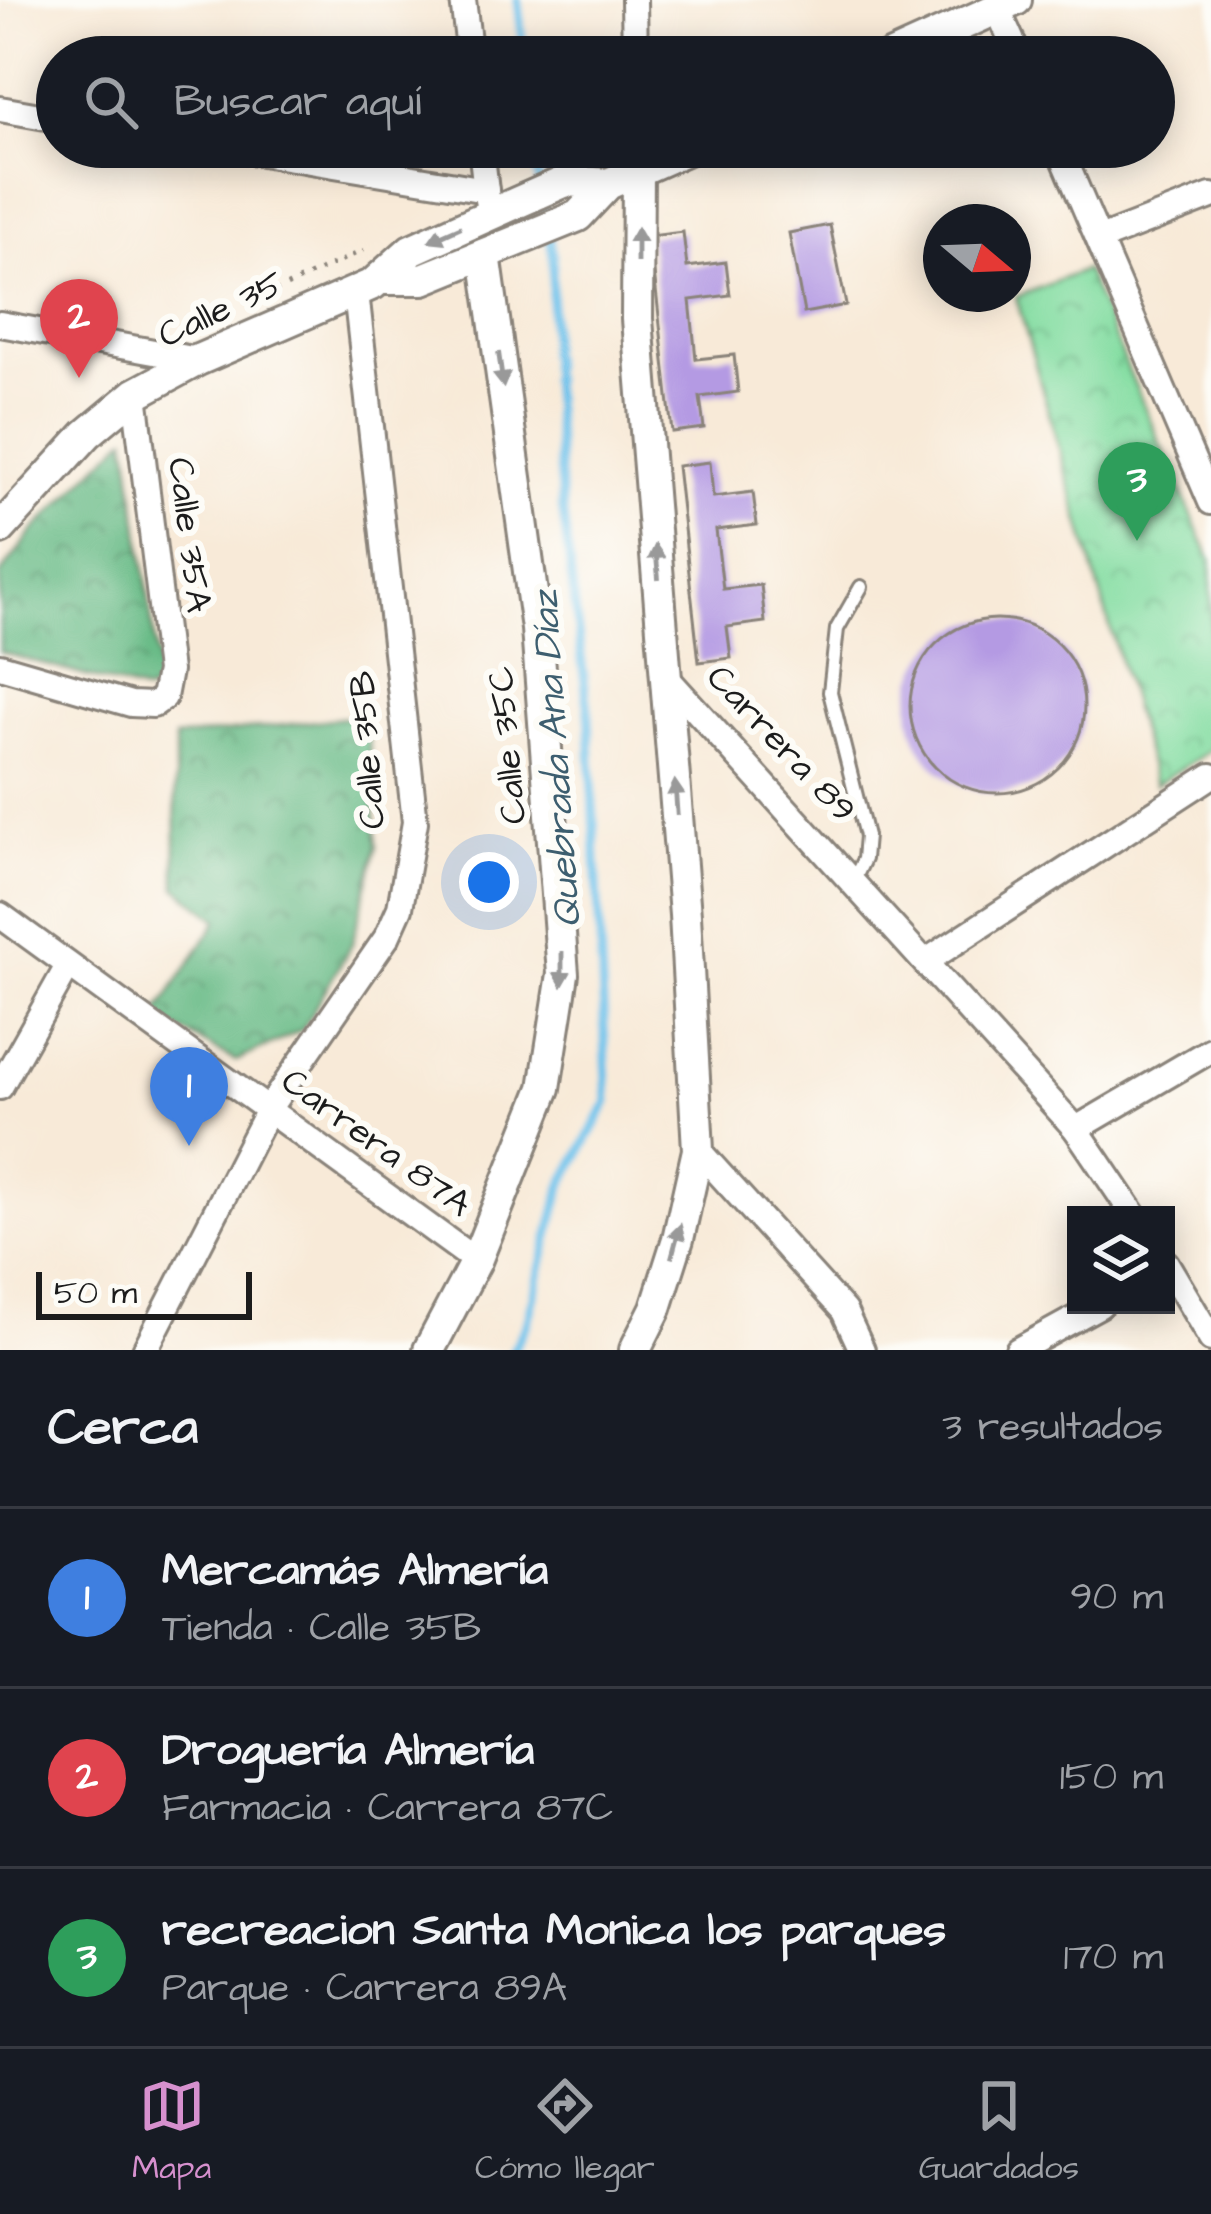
<!DOCTYPE html>
<html lang="es">
<meta charset="utf-8">
<style>
body{margin:0;font-family:"Architects Daughter",sans-serif;background:#20242c;color:#f1f3f6}
.controls{position:absolute;right:36px;bottom:36px;display:grid;overflow:hidden;border-radius:0px;box-shadow:0 6px 30px #0003}
.controls button{width:108px;height:108px;display:grid;place-items:center;padding:0;border:0;border-bottom:3px solid #363941;background:#171b24;color:#f1f3f6;font:60px sans-serif}
.compass{position:absolute;left:923px;top:204px;width:108px;height:108px;border-radius:50%;background:#171b24;box-shadow:0 6px 30px #0003;rotate:109deg}
.scale{position:absolute;left:36px;bottom:30px;width:216px;box-sizing:border-box;padding-left:12px;border:6px solid #1c1c1c;border-top:0;font-size:33px;line-height:42px;white-space:nowrap;color:#1c1c1c;-webkit-text-stroke:9px #fdfcf7;paint-order:stroke}
.you{position:absolute;left:489px;top:882px;width:42px;height:42px;margin:-30px;border:9px solid #fff;border-radius:50%;background:#1a73e8;box-shadow:0 0 0 18px #1a73e833}
.badge{display:grid;place-items:center;width:78px;height:78px;border-radius:50%;background:#d690ce;color:#fff;font-size:39px;font-weight:700}
.pin{position:absolute;translate:-50% -99px;filter:drop-shadow(0 3px 6px #0008)}
.pin::after{content:'';position:absolute;top:63px;width:42px;height:36px;background:inherit;clip-path:polygon(0 0,100% 0,50% 100%)}
.list{margin:0;padding:0;list-style:none}
h2{display:flex;justify-content:space-between;align-items:center;height:156px;margin:0;padding:0 48px;font-size:51px}
h2 small{font-size:39px;font-weight:400;color:#9ea1a6}
.list li{display:grid;grid-template-columns:78px 1fr auto;gap:36px;align-items:center;box-sizing:border-box;height:180px;padding:0 48px;border-top:3px solid #363941}
.list b{display:block;font-size:45px;white-space:nowrap}
.list p{margin:0;font-size:39px;white-space:nowrap;color:#9ea1a6}
.list em{font-size:39px;font-style:normal;color:#9ea1a6}
.icon{flex:none;width:66px;height:66px;fill:none;stroke:currentColor;stroke-width:2;stroke-linecap:round;stroke-linejoin:round}
.map{position:relative;flex:none;width:1211px;height:1350px;overflow:hidden}
.search{position:absolute;background:#171b24;box-shadow:0 6px 30px #0003;left:36px;right:36px;top:36px;height:132px;display:flex;align-items:center;gap:30px;box-sizing:border-box;padding:0 42px;border-radius:66px;color:#9ea1a6;font-size:45px}
.sheet{height:696px;background:#171b24}
nav{display:flex;justify-content:space-around;align-items:center;box-sizing:border-box;height:168px;border-top:3px solid #363941;background:#171b24;font-size:33px;color:#9ea1a6}
nav a{display:grid;justify-items:center;gap:6px}
nav .on{color:#d690ce}
.map>svg:first-child{display:block}
.forest{fill:url(#forest-crowns);stroke:#446c52;stroke-width:3}
.park{fill:url(#park-crowns);stroke:#507c5f;stroke-width:3}
.lines{fill:none;stroke-linecap:round;stroke-linejoin:round}
.stream{stroke:#6fc2eb;stroke-width:9}
.building{fill:#b49ae3}
.service-casing{stroke:#8a837a;stroke-width:18}
.minor-casing{stroke:#8a837a;stroke-width:30}
.tertiary-casing{stroke:#8a837a;stroke-width:36}
.path{stroke:#8a837a;stroke-width:4.5;stroke-dasharray:3 9;stroke-linecap:butt}
.service{stroke:#fff;stroke-width:12}
.minor{stroke:#fff;stroke-width:24}
.tertiary{stroke:#fff;stroke-width:30}
.oneway{fill:#999}
.labels{text-anchor:middle;dominant-baseline:central;stroke-width:12;stroke-linejoin:round;paint-order:stroke}
.street-label{font-size:36px;fill:#1c1c1c;stroke:#fdfcf7}
.water-label{font-size:39px;font-style:italic;fill:#3d5e6f;stroke:#fdfcf7}
</style>
<div class="map">
<svg width="1211" height="1350" viewBox="0 0 1211 1350">
<defs>
<pattern id="forest-crowns" width="20" height="18" patternUnits="userSpaceOnUse" patternTransform="scale(3)"><rect width="20" height="18" fill="#6bbc88"/><path d="M2 6a3 3 0 1 1 6 0M12 15a3 3 0 1 1 6 0" fill="none" stroke="#57986e"/></pattern>
<pattern id="park-crowns" width="20" height="18" patternUnits="userSpaceOnUse" patternTransform="scale(3)"><rect width="20" height="18" fill="#84dda2"/><path d="M2 6a3 3 0 1 1 6 0M12 15a3 3 0 1 1 6 0" fill="none" stroke="#71bd8b"/></pattern>
</defs>
<rect width="100%" height="100%" fill="#fdfcf7"/>
<filter id="ink" filterUnits="userSpaceOnUse"><feTurbulence type="fractalNoise" baseFrequency=".00833" numOctaves="2"/><feDisplacementMap in="SourceGraphic" scale="24" xChannelSelector="R" yChannelSelector="G"/><feConvolveMatrix kernelMatrix="1 2 1 2 8 2 1 2 1" color-interpolation-filters="sRGB"/></filter>
<filter id="wash" filterUnits="userSpaceOnUse"><feTurbulence type="fractalNoise" baseFrequency=".004" numOctaves="4" result="noise"/><feDisplacementMap in="SourceGraphic" scale="48" xChannelSelector="R" yChannelSelector="G"/><feGaussianBlur stdDeviation="2.7" result="paint"/><feColorMatrix in="noise" values="0 0 0 0 0 0 0 0 0 0 0 0 0 0 0 0 0 1.4 0 .05"/><feComposite in="paint" operator="in"/></filter>
<g filter="url(#wash)">
<rect width="100%" height="100%" fill="#f8ead8"/>
<g class="forest">
<path d="M 127,437 L 160,684 L 147,693 L 0,652 L 0,575 L 34,530 Z"/>
<path d="M 367,715 L 377,846 L 352,944 L 302,1030 L 236,1061 L 155,1016 L 218,920 L 176,887 L 175,738 Z"/>
</g>
<path class="park" d="M 1085,270 L 1211,560 L 1211,750 L 1155,785 L 1016,297 Z"/>
<g class="lines">
<g class="stream">
<path d="M 518,0 L 524,57"/>
<path d="M 513,1350 L 527,1323 L 562,1186 L 608,1102 L 589,716 L 562,506 L 550,354 L 553,255 L 532,147"/>
</g>
</g>
<g id="blocks">
<g class="building">
<path d="M 830,225 L 846,305 L 804,313 L 789,233 Z"/>
<path d="M 683,232 L 687,267 L 726,262 L 730,295 L 690,300 L 696,359 L 734,355 L 738,392 L 700,397 L 704,428 L 672,432 L 650,236 Z"/>
<path d="M 710,462 L 713,497 L 753,492 L 757,525 L 716,530 L 723,589 L 761,585 L 765,622 L 727,627 L 731,658 L 699,662 L 677,466 Z"/>
<circle cx="997" cy="706" r="87"/>
</g>
</g>
</g>
<g filter="url(#ink)">
<use href="#blocks" fill-opacity="0" stroke="#8a837a" stroke-width="3"/>
<g class="lines">
<g class="service-casing">
<path id="service" d="M 854,880 L 864,859 L 866,836 L 830,692 L 837,629 L 861,587"/>
</g>
<g class="minor-casing">
<g id="minor">
<path d="M 463,0 L 470,57"/>
<path d="M 634,0 L 635,57"/>
<path d="M 997,8 L 1019,57"/>
<path d="M 0,109 L 57,119"/>
<path d="M 226,147 L 486,190"/>
<path d="M 481,147 L 487,200"/>
<path d="M 637,147 L 638,171"/>
<path d="M 1059,147 L 1211,502"/>
<path d="M 1100,239 L 1211,196"/>
<path d="M 0,324 L 198,360"/>
<path d="M 0,666 L 131,704 L 153,705 L 164,697 L 169,671 L 135,394"/>
<path d="M 667,678 L 1076,1129 L 1134,1215"/>
<path d="M 0,915 L 476,1261"/>
<path d="M 928,960 L 1211,776"/>
<path d="M 0,1087 L 68,966"/>
<path d="M 1076,1129 L 1211,1050"/>
<path d="M 698,1150 L 844,1311 L 862,1350"/>
<path d="M 1166,1263 L 1211,1339"/>
<path d="M 145,1350 L 269,1108 L 387,937 L 400,908 L 415,822 L 356,292"/>
<path d="M 1018,1350 L 1100,1305"/>
</g>
</g>
<g class="tertiary-casing">
<g id="tertiary">
<path d="M 890,57 L 1016,0"/>
<path d="M 383,279 L 423,279 L 578,216 L 608,184 L 692,147"/>
<path d="M 0,529 L 87,434 L 135,394 L 198,360 L 373,284 L 411,250 L 516,203 L 566,181 L 608,184"/>
<path d="M 429,1350 L 476,1261 L 545,1088 L 563,974 L 537,629 L 485,254"/>
<path d="M 635,1350 L 656,1308 L 678,1239 L 698,1150 L 685,915 L 637,319 L 638,171"/>
</g>
</g>
<path class="path" d="M 276,291 L 364,250"/>
<use href="#service" class="service"/>
<use href="#minor" class="minor"/>
<use href="#tertiary" class="tertiary"/>
</g>
<defs><path id="oneway-solid" d="M-6-.8H1V-3.2L6.5 0L1 3.2V.8H-6Z" transform="scale(3)"/></defs>
<g class="oneway">
<use href="#oneway-solid" transform="translate(445 234) rotate(156)"/>
<use href="#oneway-solid" transform="translate(637 245) rotate(-90)"/>
<use href="#oneway-solid" transform="translate(501 370) rotate(82)"/>
<use href="#oneway-solid" transform="translate(657 562) rotate(-95)"/>
<use href="#oneway-solid" transform="translate(676 798) rotate(-94)"/>
<use href="#oneway-solid" transform="translate(562 969) rotate(90)"/>
<use href="#oneway-solid" transform="translate(676 1241) rotate(-75)"/>
</g>
</g>
<g class="labels">
<g class="street-label">
<text transform="translate(221 310) rotate(-25)">Calle 35</text>
<text transform="translate(189 535) rotate(83)">Calle 35A</text>
<text transform="translate(781 744) rotate(47)">Carrera 89</text>
<text transform="translate(508 745) rotate(-95)">Calle 35C</text>
<text transform="translate(368 750) rotate(-94)">Calle 35B</text>
<text transform="translate(376 1143) rotate(36)">Carrera 87A</text>
</g>
<g class="water-label">
<text transform="translate(557 759) rotate(-94)">Quebrada Ana Díaz</text>
</g>
</g>
</svg>
<div class="controls">
<button><svg class="icon" aria-label="layers" viewBox="0 0 24 24"><path d="M12 4l9 5-9 5-9-5zM3 14l9 5 9-5"/></svg></button>
</div>
<svg class="compass" viewBox="-18 -18 36 36"><path d="M0-13l5 13h-10z" fill="#e53935"/><path d="M0 13l5-13h-10z" fill="#9ea1a6"/></svg>
<div class="scale">50 m</div>
<div class="you"></div>
<div class="pin badge" style="left:189px;top:1146px;background:#3f7fe0">1</div>
<div class="pin badge" style="left:79px;top:378px;background:#e0444e">2</div>
<div class="pin badge" style="left:1137px;top:541px;background:#2e9e5b">3</div>
<div class="search"><svg class="icon" aria-label="search" viewBox="0 0 24 24"><circle cx="10" cy="10" r="6"/><path d="M15 15l6 6"/></svg>Buscar aquí</div>
</div>
<section class="sheet">
<h2>Cerca<small>3 resultados</small></h2>
<ul class="list">
<li><span class="badge" style="background:#3f7fe0">1</span><div><b>Mercamás Almería</b><p>Tienda · Calle 35B</p></div><em>90 m</em></li>
<li><span class="badge" style="background:#e0444e">2</span><div><b>Droguería Almería</b><p>Farmacia · Carrera 87C</p></div><em>150 m</em></li>
<li><span class="badge" style="background:#2e9e5b">3</span><div><b>recreacion Santa Monica los parques</b><p>Parque · Carrera 89A</p></div><em>170 m</em></li>
</ul>
</section>
<nav>
<a class="on"><svg class="icon" aria-label="map" viewBox="0 0 24 24"><path d="M3 6l6-2 6 2 6-2v14l-6 2-6-2-6 2zM9 4v14M15 6v14"/></svg>Mapa</a>
<a><svg class="icon" aria-label="directions" viewBox="0 0 24 24"><path d="M12 3l9 9-9 9-9-9zM9 14v-3h6M13 9l2 2-2 2"/></svg>Cómo llegar</a>
<a><svg class="icon" aria-label="saved" viewBox="0 0 24 24"><path d="M7 4h10v16l-5-4-5 4z"/></svg>Guardados</a>
</nav>
